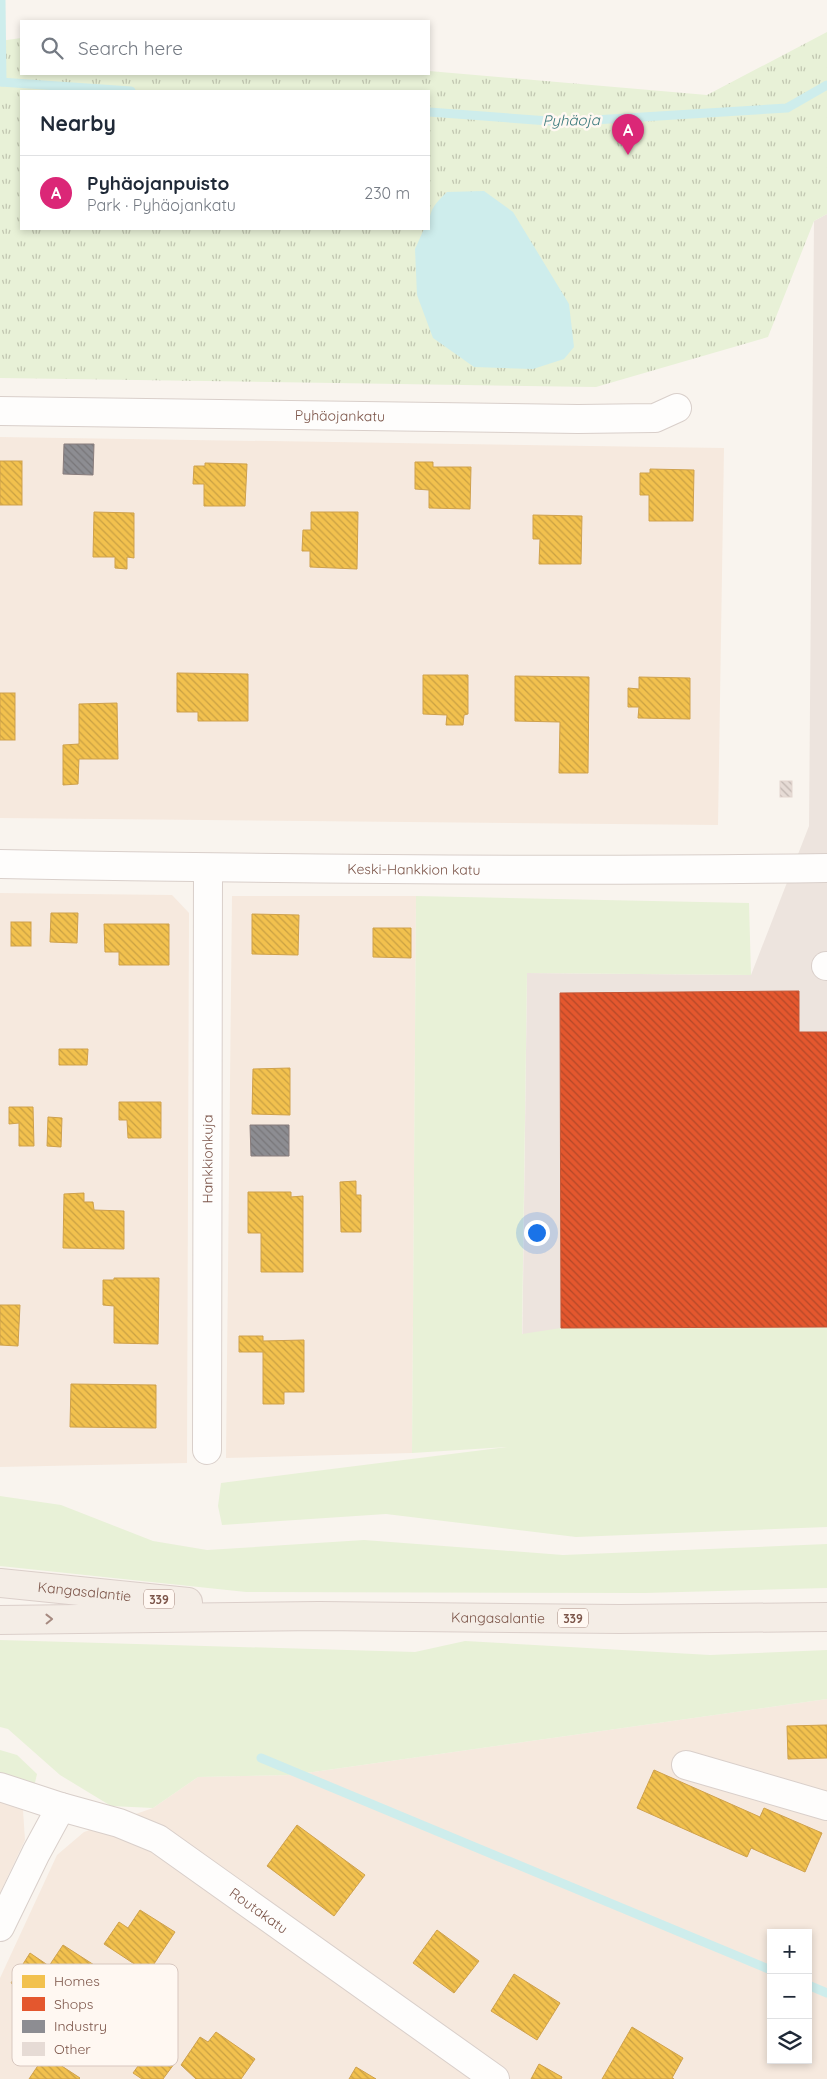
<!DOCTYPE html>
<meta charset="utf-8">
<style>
body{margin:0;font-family:Quicksand,sans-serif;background:#f6f6f7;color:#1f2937}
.controls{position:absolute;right:15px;bottom:15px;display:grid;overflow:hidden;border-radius:0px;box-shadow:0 2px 8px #0003}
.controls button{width:45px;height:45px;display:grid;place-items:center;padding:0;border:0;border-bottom:1px solid #e0e1e3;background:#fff;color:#1f2937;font:25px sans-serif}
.you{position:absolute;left:536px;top:1232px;width:18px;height:18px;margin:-12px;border:4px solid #fff;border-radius:50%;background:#1a73e8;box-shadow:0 0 0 8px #1a73e833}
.badge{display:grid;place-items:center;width:32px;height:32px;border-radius:50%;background:#db2777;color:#fff;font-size:16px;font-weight:700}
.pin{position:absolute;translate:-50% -41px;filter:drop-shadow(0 1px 2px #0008)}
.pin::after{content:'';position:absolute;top:26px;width:18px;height:15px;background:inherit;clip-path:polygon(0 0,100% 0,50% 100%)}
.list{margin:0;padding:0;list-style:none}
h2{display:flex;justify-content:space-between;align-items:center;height:65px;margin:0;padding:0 20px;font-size:21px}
h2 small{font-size:16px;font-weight:400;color:#747a83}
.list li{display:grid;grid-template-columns:32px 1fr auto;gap:15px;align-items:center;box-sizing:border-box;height:75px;padding:0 20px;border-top:1px solid #e0e1e3}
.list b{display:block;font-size:19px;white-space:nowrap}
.list p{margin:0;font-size:16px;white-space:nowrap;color:#747a83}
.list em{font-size:16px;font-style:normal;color:#747a83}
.icon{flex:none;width:28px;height:28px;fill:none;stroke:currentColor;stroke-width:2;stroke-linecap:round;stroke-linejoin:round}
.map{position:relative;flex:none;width:827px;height:2079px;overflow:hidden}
.search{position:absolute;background:#fff;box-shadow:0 2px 8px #0003;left:20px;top:20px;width:410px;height:55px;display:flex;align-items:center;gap:12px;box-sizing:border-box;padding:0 18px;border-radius:0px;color:#747a83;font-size:19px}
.panel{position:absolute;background:#fff;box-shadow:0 2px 8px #0003;left:20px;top:90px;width:410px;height:140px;border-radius:0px}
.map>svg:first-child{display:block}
.residential{fill:#f6e9de;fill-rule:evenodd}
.industrial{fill:#ede4de}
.grass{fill:#e8f1d7}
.park{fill:url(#park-tufts);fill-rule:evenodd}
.water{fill:#ceedec}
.homes{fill:url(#homes-back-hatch);stroke:#cfa14c}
.shops{fill:url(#shops-back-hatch);stroke:#c55636}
.industry{fill:url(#industry-back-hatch);stroke:#887c7c}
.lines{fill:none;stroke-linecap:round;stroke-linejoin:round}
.stream{stroke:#ceedec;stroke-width:9}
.building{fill:url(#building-back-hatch);stroke:#e4d6cf}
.minor-casing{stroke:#d9cfca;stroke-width:30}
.major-casing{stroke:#dbcfca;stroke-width:30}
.minor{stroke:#fefdfc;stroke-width:28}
.major{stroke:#f4ede6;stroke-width:28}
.oneway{stroke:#a68a80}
.labels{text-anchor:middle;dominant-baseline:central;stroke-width:5;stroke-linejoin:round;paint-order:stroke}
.shield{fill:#fff8f2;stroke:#a3867c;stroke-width:1}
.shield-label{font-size:12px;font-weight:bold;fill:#7c5549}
.street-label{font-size:14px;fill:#7c5549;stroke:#fff8f2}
.water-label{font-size:15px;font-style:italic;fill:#38787b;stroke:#fff8f2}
.key{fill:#fff8f2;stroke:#d8c7bf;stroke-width:1}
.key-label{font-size:14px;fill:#7c5549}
</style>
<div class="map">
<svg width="827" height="2079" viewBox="0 0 827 2079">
<defs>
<pattern id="park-tufts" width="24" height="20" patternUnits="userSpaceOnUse" patternTransform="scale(1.25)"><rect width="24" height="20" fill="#e8f1d7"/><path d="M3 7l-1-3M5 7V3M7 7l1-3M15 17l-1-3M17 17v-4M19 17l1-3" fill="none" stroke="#c1c6b0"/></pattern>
<pattern id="homes-back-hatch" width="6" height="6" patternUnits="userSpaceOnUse" patternTransform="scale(1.25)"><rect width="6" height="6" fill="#f2c14e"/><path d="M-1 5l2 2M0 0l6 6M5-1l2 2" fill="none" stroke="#c9a043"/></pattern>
<pattern id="shops-back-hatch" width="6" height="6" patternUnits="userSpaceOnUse" patternTransform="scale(1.25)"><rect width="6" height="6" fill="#e4572e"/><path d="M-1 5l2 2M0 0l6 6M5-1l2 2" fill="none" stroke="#b44828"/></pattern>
<pattern id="industry-back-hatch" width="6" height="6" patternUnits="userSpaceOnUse" patternTransform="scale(1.25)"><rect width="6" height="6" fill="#8d8d92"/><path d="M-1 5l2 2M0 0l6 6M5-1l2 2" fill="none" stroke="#787679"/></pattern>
<pattern id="building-back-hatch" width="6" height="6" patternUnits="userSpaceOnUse" patternTransform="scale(1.25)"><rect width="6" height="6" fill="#e6dbd5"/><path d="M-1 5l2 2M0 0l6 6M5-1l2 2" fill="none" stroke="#bfb4af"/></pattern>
</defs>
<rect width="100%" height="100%" fill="#f9f4ee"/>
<g class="residential">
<path d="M 0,437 L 724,448 L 718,825 L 0,818 Z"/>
<path d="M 0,893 L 172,895 L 189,913 L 187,1463 L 0,1467 Z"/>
<path d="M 232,896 L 416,896 L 412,1453 L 226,1458 Z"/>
<path d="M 827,1699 L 827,2079 L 0,2079 L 0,1978 L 57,1855 L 84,1832 L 153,1808 L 198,1777 L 292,1775 ZM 771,1933 L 808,1933 L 808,2060 L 771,2060 Z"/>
<path d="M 0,1793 L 23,1810 L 25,1840 L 0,1893 Z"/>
</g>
<path class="industrial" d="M 827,214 L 827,1423 L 521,1446 L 527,973 L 751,975 L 809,826 L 814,221 Z"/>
<g class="grass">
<path d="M 416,896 L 749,903 L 751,975 L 527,973 L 522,1334 L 561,1328 L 827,1327 L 827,1527 L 576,1537 L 386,1514 L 222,1525 L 218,1506 L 221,1483 L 507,1447 L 412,1453 Z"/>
<path d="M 0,1496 L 61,1505 L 153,1541 L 207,1550 L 364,1540 L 563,1555 L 827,1544 L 827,1588 L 645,1593 L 246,1592 L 0,1566 Z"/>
<path d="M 0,1640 L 415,1652 L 465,1641 L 710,1655 L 827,1650 L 827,1699 L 292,1775 L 198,1777 L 153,1808 L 111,1806 L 60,1775 L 8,1729 L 0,1727 Z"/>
<path d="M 0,1750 L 17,1755 L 37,1774 L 34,1787 L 0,1780 Z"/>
</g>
<path class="park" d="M 827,32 L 827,214 L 814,221 L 768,337 L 596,387 L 0,378 L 0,41 L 21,38 L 21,74 L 429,74 L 429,71 L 707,95 ZM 21,91 L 429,91 L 429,229 L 21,229 Z"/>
<path class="water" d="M 484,191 L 513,212 L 569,304 L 574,347 L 564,359 L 533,369 L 474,367 L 433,338 L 417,295 L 415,249 L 424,229 L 429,229 C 429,209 434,205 447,192 Z"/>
<g class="homes">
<rect x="0" y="461" width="22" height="44"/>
<path d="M 415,462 L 433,462 L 433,467 L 471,467 L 470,509 L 429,508 L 429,490 L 415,489 Z"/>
<path d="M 205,463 L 247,464 L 245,506 L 204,506 L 204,484 L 193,484 L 194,466 L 205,466 Z"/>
<path d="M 650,469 L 694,470 L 693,521 L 649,521 L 649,495 L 640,495 L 640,473 L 650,473 Z"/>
<path d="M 94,512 L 134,513 L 134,558 L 127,557 L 127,569 L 115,568 L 115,557 L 93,557 Z"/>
<path d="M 311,512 L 358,512 L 357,569 L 310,567 L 310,551 L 302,551 L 303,530 L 311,530 Z"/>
<path d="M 533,515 L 582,516 L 581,564 L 539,564 L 540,539 L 533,539 Z"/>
<path d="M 177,673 L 248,674 L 248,721 L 198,721 L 198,712 L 177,712 Z"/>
<path d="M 423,675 L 468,675 L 468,714 L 464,715 L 463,725 L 446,725 L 447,715 L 423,714 Z"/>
<path d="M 515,676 L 589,677 L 588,773 L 559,773 L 560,722 L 515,721 Z"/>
<path d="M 639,677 L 690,678 L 690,719 L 638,718 L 639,707 L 628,707 L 628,688 L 639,689 Z"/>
<rect x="0" y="693" width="15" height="47"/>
<path d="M 117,703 L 118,759 L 79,759 L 78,784 L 63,785 L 63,745 L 79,744 L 79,704 Z"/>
<path d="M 51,913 L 78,913 L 77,943 L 50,942 Z"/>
<path d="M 252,914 L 299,915 L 298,955 L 252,954 Z"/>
<rect x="11" y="922" width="20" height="24"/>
<path d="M 104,924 L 169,924 L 169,965 L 119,965 L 119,952 L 105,952 Z"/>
<path d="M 373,928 L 411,928 L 411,958 L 373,957 Z"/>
<path d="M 59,1049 L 88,1049 L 87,1065 L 59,1065 Z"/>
<path d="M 290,1068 L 290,1115 L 252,1114 L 253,1069 Z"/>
<path d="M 119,1102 L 161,1102 L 161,1138 L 128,1138 L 127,1120 L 119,1120 Z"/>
<path d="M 9,1107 L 33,1107 L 34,1146 L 19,1146 L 19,1123 L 9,1124 Z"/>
<path d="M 48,1117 L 62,1118 L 61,1147 L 47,1146 Z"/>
<path d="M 356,1181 L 356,1195 L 361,1195 L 361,1232 L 341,1232 L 340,1182 Z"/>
<path d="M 248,1192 L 291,1192 L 291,1197 L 303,1196 L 303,1272 L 261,1272 L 261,1233 L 248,1233 Z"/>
<path d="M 84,1193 L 84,1202 L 93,1202 L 94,1210 L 124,1211 L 124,1249 L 63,1248 L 64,1194 Z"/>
<path d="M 114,1278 L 159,1278 L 158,1344 L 114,1343 L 114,1306 L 103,1305 L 103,1280 L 114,1280 Z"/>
<path d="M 0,1305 L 20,1305 L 18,1346 L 0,1345 Z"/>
<path d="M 239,1336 L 263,1336 L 263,1341 L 304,1340 L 304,1392 L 284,1392 L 284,1404 L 263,1404 L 263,1352 L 239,1352 Z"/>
<path d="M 71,1384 L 156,1385 L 156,1428 L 70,1427 Z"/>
<path d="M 827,1725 L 827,1758 L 788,1759 L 787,1726 Z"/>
<path d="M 654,1770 L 760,1817 L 764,1808 L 822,1833 L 805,1872 L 751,1848 L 747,1857 L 637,1808 Z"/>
<path d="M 297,1825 L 365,1875 L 334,1916 L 267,1866 Z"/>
<path d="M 140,1910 L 175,1932 L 148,1973 L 104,1944 L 119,1922 L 128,1928 Z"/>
<path d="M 437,1930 L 479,1961 L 454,1993 L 413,1963 Z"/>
<path d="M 63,1945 L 119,1981 L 86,2032 L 11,1983 L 30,1953 L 49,1966 Z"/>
<path d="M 514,1974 L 560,2003 L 537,2040 L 491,2011 Z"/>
<path d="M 632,2027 L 683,2058 L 672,2078 L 674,2079 L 602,2079 Z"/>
<path d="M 216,2032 L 255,2059 L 241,2079 L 196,2079 L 181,2065 L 200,2037 L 208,2042 Z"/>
<path d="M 151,2048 L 174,2064 L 163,2079 L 142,2079 L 133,2073 Z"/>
<path d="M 45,2055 L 80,2078 L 79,2079 L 29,2079 Z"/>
<path d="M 539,2064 L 562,2077 L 561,2079 L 531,2079 Z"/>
<path d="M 356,2067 L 376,2079 L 349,2079 Z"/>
</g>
<path class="shops" d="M 799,991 L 799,1032 L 827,1032 L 827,1327 L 561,1328 L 560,993 Z"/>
<g class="industry">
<path d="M 64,444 L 94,444 L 93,475 L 63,474 Z"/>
<path d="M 250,1125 L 289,1125 L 289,1156 L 251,1156 Z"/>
</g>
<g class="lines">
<g class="stream">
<path d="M 1,0 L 2,82"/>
<path d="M 0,82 L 131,91"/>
<path d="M 429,112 L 562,122 L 787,108 L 827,85"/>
<path d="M 261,1758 L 771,1970"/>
<path d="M 808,1985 L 827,1993"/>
</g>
</g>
<rect class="building" x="780" y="781" width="12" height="16"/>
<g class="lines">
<g class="minor-casing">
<g id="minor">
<path id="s1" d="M 0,411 L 578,419 L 655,418 L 677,408"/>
<path id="s2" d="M 0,864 C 276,869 551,872 827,868"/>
<path d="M 826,966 L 827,966"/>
<path id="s3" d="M 207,1450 L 208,868"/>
<path d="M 686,1765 L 827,1806"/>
<path id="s4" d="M 0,1787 L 61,1807 L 119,1823 L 158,1839 L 495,2079"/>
<path d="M 0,1927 L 36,1853 L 61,1807"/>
</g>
</g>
<g class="major-casing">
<g id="major">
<path id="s5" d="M 0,1583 L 188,1602"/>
<path id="s6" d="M 0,1620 L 319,1616 L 620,1619 L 827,1617"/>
</g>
</g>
<use href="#minor" class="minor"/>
<use href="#major" class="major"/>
</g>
<defs><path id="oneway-chevron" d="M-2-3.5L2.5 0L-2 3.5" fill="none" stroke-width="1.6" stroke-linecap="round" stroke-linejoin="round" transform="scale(1.25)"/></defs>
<use class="oneway" href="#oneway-chevron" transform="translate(49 1619) rotate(-1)"/>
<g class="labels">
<g class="shield">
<rect x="144" y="1589.5" width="30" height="19" rx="4"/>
<rect x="558" y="1608.5" width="30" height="19" rx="4"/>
</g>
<g class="shield-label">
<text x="159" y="1599">339</text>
<text x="573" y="1618">339</text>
</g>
<g class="street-label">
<text stroke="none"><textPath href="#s1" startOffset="340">Pyhäojankatu</textPath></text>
<text stroke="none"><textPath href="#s2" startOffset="414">Keski-Hankkion katu</textPath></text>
<text stroke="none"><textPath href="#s3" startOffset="291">Hankkionkuja</textPath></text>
<text stroke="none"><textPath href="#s5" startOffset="85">Kangasalantie</textPath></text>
<text stroke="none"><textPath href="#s6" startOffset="498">Kangasalantie</textPath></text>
<text stroke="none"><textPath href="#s4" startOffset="290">Routakatu</textPath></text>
</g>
<g class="water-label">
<text transform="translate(571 120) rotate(-1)">Pyhäoja</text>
</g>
</g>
<rect x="12" y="1964" width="166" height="102" rx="8" class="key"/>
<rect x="22" y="1975" width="23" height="13" fill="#f2c14e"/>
<rect x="22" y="1997" width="23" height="14" fill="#e4572e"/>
<rect x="22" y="2020" width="23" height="13" fill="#8d8d92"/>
<rect x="22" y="2042" width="23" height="14" fill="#e6dbd5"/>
<g class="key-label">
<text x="54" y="1986">Homes</text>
<text x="54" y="2009">Shops</text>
<text x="54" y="2031">Industry</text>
<text x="54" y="2054">Other</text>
</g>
</svg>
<div class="controls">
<button>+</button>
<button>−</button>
<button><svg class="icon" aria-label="layers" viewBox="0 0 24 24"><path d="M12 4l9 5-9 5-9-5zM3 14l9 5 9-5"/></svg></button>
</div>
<div class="you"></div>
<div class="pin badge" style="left:628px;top:155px">A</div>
<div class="search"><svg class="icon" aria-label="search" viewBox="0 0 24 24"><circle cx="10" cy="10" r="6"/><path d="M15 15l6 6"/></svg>Search here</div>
<section class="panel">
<h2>Nearby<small></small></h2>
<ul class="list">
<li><span class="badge">A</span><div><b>Pyhäojanpuisto</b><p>Park · Pyhäojankatu</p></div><em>230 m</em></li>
</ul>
</section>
</div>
